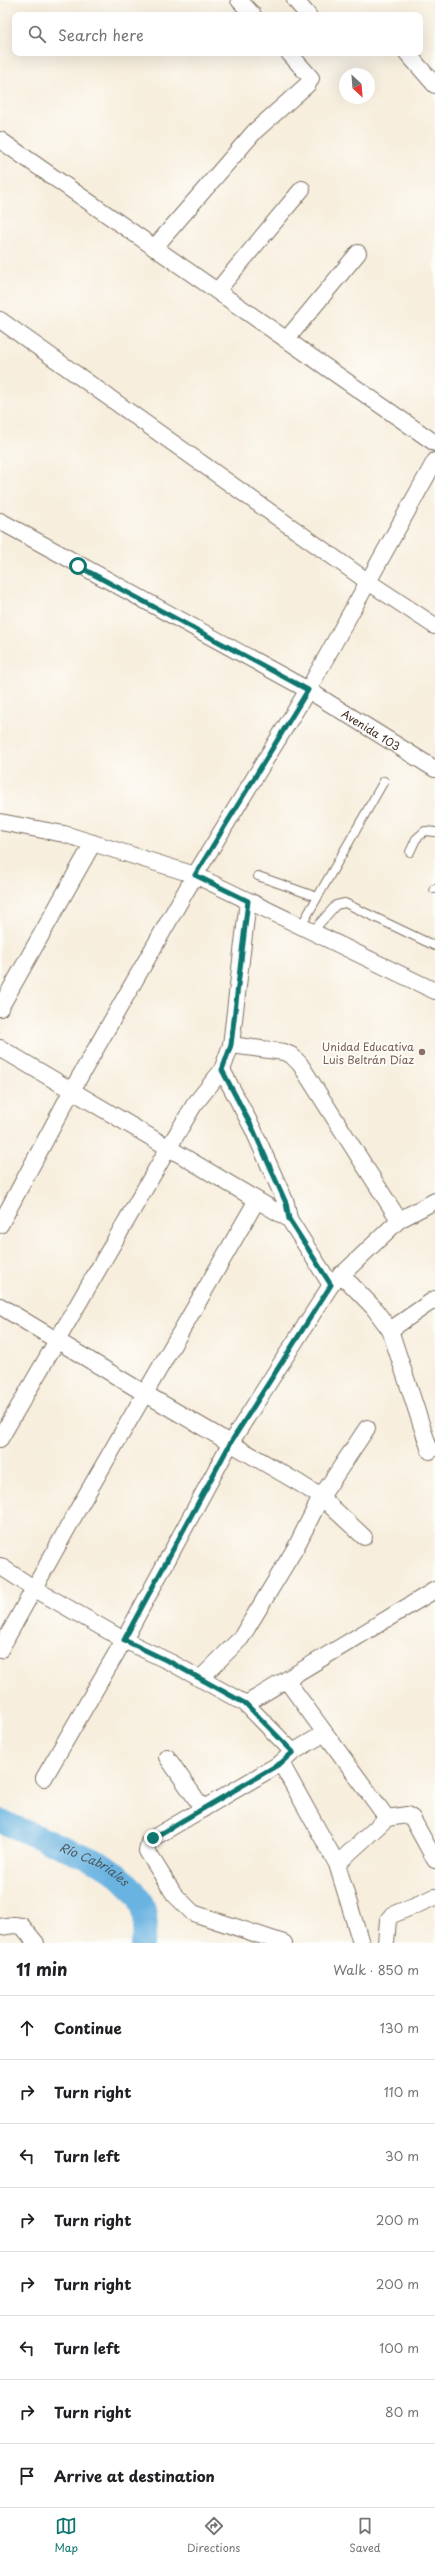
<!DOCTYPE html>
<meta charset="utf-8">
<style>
body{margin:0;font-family:"Playpen Sans",sans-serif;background:#f6f6f6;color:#202124}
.compass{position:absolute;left:339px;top:68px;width:36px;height:36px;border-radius:50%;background:#fff;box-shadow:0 4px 16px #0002;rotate:154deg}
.stop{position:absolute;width:12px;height:12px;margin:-9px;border:3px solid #0f766e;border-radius:50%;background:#fff}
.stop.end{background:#0f766e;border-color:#fff;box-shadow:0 1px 4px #0008}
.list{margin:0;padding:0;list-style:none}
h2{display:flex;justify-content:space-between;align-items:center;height:52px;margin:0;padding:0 16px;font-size:17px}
h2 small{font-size:13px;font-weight:400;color:#757577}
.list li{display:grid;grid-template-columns:26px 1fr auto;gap:12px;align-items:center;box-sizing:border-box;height:64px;padding:0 16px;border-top:1px solid #e0e0e0}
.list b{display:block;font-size:15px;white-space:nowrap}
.list em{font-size:13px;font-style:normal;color:#757577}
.icon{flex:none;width:22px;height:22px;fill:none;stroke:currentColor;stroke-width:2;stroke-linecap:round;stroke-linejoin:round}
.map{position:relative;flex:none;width:435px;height:1943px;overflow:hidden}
.search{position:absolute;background:#fff;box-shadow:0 4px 16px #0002;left:12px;right:12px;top:12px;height:44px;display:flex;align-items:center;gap:10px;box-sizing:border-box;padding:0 14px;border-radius:8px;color:#757577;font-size:15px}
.sheet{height:564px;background:#fff}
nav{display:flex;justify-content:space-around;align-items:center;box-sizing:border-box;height:56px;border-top:1px solid #e0e0e0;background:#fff;font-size:11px;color:#757577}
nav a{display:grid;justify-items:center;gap:2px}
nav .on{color:#0f766e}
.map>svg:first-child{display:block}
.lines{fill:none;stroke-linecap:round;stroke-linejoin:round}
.river{stroke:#69b3e1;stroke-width:24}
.service-casing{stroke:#7d6f61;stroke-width:10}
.minor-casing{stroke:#7d6f61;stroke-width:18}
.service{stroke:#fff;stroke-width:8}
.minor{stroke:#fff;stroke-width:16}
.route{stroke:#0f766e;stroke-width:5}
.education-dot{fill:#8d6e63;stroke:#fdfcf7;stroke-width:1.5}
.labels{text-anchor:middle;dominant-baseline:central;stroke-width:4;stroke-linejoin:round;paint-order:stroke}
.street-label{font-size:11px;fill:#3b2a1e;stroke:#fdfcf7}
.education-label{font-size:11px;fill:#785e54;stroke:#fdfcf7;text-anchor:end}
.water-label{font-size:12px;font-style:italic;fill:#4b5a62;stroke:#fdfcf7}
</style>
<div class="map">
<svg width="435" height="1943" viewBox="0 0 435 1943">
<rect width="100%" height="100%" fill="#fdfcf7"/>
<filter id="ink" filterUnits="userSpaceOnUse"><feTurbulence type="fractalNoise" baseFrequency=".025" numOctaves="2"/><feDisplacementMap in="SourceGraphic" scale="8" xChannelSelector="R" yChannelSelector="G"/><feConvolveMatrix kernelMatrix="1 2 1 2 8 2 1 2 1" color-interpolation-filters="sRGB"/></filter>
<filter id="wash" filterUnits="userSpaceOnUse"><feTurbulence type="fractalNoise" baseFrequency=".012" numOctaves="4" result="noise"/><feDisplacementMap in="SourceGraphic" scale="16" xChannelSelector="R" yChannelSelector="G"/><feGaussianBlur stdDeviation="0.9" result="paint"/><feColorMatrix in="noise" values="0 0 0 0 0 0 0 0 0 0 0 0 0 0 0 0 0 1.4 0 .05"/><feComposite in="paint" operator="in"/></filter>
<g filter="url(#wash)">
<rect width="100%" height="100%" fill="#f7eedd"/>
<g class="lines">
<path class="river" id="s1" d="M 0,1821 L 101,1863 C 131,1882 155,1906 142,1943"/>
</g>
</g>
<g filter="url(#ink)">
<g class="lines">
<g class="service-casing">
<g id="service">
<path d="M 410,852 L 416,839 L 425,831 L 435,832"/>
<path d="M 258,876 L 317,897"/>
<path d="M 434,889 L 435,889"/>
<path d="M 301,926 L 384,781"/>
<path d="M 312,932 L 336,905 L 345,903 L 435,946"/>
</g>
</g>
<g class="minor-casing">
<g id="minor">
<path d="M 239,0 L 253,15"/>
<path d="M 295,0 L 308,15"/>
<path d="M 407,53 L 435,85"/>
<path d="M 0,140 L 435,443"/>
<path d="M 154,248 L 255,131 L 308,84 L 311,78 L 289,53"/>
<path d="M 217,291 L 302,189"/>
<path d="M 0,320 L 367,581 L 435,626"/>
<path d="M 286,340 L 358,253"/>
<path id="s2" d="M 0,521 L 308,690 L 435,769"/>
<path d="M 0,822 L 64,834 L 195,875 L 435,991"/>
<path d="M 0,1008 L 93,843"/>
<path d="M 231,1045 L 284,1052 L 291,1055 L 300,1064 L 399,1220"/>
<path d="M 0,1048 L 289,1219 L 331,1285"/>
<path d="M 222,1070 L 253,1129 L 286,1203 L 289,1219"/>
<path d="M 0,1225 L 71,1092 L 195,875 L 308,690 L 435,461"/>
<path d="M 341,1274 L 373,1307 L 390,1330 L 430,1451"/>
<path d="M 0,1306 L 144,1393 L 299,1483 L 321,1497 L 364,1537"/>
<path d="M 390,1330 L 435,1299"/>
<path d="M 0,1439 L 169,1147 L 194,1105 L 222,1070 L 231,1045 L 248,901"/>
<path d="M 0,1566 L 35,1589 L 124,1640 L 172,1663 L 246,1704 L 293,1752 L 281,1763 L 337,1864 L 361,1943"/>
<path d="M 0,1650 L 78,1509 L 257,1200"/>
<path d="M 200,1679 L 241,1638 L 296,1547 L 321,1497 L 367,1428"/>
<path d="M 287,1681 L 387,1818 L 337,1864"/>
<path d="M 246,1704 L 435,1590"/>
<path d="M 293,1752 L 325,1733"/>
<path d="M 167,1757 L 203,1809"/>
<path d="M 281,1763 L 153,1838 L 149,1842 L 147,1851 L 174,1894 L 193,1913 L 284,1943"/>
<path d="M 44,1778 L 124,1640 L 231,1442 L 331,1285 L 399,1220 L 435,1201"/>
<path d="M 387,1818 L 407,1815 L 412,1818 L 435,1860"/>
<path d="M 0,1927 L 14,1925 L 22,1926 L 36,1943"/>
<path d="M 386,1943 L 388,1920 L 392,1915 L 435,1897"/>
</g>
</g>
<use href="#service" class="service"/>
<use href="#minor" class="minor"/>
</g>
</g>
<g class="lines" filter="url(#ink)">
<path class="route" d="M 78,566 L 308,690 L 195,875 L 248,901 L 231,1045 L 222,1070 L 253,1129 L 286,1203 L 289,1219 L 331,1285 L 231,1442 L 124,1640 L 172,1663 L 246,1704 L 293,1752 L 281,1763 L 153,1838"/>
</g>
<circle class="education-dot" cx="422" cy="1052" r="4"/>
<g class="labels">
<g class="street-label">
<text stroke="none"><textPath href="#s2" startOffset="426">Avenida 103</textPath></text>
</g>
<g class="education-label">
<text x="414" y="1046">Unidad Educativa<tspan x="414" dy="13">Luis Beltrán Díaz</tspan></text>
</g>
<g class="water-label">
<text stroke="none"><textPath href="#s1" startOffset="104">Río Cabriales</textPath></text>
</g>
</g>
</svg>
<svg class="compass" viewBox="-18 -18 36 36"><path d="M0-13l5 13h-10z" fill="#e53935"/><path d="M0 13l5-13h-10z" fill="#757577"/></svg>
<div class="stop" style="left:78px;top:566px"></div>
<div class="stop end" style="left:153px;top:1838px"></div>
<div class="search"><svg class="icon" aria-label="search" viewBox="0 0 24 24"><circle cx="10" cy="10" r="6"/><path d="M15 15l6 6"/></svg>Search here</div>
</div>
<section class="sheet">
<h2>11 min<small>Walk · 850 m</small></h2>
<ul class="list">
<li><svg class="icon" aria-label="ahead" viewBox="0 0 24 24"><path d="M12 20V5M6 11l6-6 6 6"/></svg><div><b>Continue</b></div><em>130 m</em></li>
<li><svg class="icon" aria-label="right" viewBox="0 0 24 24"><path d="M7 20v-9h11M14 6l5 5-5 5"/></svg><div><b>Turn right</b></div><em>110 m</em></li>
<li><svg class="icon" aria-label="left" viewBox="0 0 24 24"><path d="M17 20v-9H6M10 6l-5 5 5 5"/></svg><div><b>Turn left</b></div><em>30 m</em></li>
<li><svg class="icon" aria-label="right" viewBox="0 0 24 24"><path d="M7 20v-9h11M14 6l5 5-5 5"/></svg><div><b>Turn right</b></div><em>200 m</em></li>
<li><svg class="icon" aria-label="right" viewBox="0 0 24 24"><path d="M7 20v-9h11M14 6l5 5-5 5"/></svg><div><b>Turn right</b></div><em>200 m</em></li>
<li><svg class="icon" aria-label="left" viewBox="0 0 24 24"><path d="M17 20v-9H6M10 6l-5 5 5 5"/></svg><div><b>Turn left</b></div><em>100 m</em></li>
<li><svg class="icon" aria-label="right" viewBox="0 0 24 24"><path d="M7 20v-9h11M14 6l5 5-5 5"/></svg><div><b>Turn right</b></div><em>80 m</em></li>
<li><svg class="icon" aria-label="arrive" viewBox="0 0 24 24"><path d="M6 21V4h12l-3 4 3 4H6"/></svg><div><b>Arrive at destination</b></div></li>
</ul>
</section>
<nav>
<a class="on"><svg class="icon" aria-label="map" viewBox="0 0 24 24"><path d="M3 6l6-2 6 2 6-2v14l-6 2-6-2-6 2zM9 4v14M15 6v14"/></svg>Map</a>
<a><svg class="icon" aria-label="directions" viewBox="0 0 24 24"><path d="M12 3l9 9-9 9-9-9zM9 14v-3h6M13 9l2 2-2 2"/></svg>Directions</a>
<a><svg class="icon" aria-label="saved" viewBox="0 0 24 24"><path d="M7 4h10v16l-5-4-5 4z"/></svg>Saved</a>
</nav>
